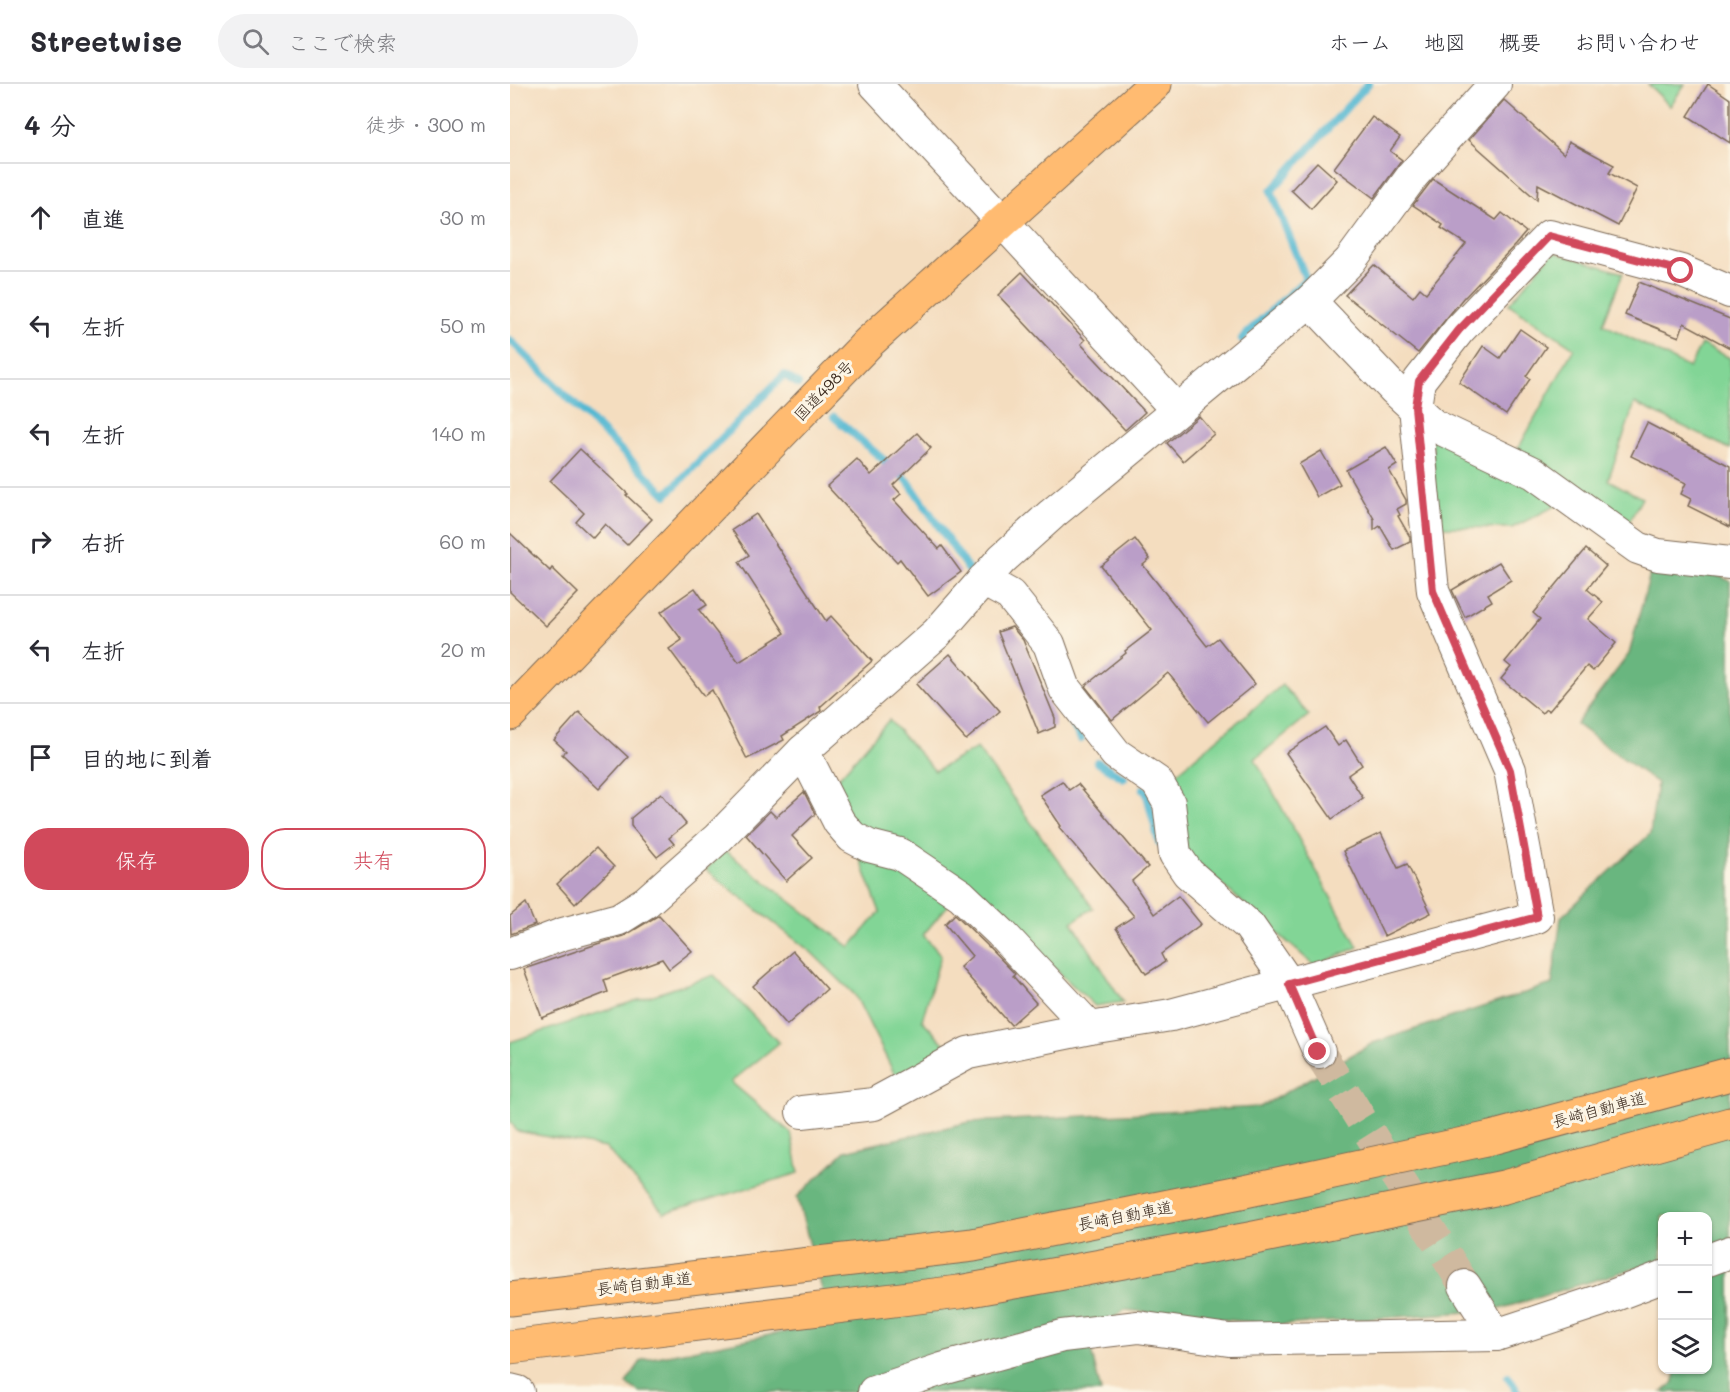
<!DOCTYPE html>
<html lang="ja">
<meta charset="utf-8">
<style>
body{margin:0;font-family:Mali,"Klee One",sans-serif;background:#f2f2f3;color:#2b2b33}
.controls{position:absolute;right:18px;bottom:18px;display:grid;overflow:hidden;border-radius:12px;box-shadow:0 2px 4px #0004}
.controls button{width:54px;height:54px;display:grid;place-items:center;padding:0;border:0;border-bottom:2px solid #e1e1e2;background:#fff;color:#2b2b33;font:30px sans-serif}
.stop{position:absolute;width:18px;height:18px;margin:-14px;border:4px solid #d1495b;border-radius:50%;background:#fff}
.stop.end{background:#d1495b;border-color:#fff;box-shadow:0 2px 6px #0008}
.list{margin:0;padding:0;list-style:none}
h2{display:flex;justify-content:space-between;align-items:center;height:78px;margin:0;padding:0 24px;font-size:26px}
h2 small{font-size:20px;font-weight:400;color:#7c7c81}
.list li{display:grid;grid-template-columns:39px 1fr auto;gap:18px;align-items:center;box-sizing:border-box;height:108px;padding:0 24px;border-top:2px solid #e1e1e2}
.list b{display:block;font-size:22px;white-space:nowrap}
.list em{font-size:20px;font-style:normal;color:#7c7c81}
.actions{display:flex;gap:12px;padding:18px 24px}
.actions a{flex:1;padding:14px 0;border:2px solid #d1495b;border-radius:24px;text-align:center;font-size:21px;color:#d1495b}
.actions .main{background:#d1495b;color:#fff}
.icon{flex:none;width:33px;height:33px;fill:none;stroke:currentColor;stroke-width:2;stroke-linecap:round;stroke-linejoin:round}
.map{position:relative;flex:none;width:1220px;height:1308px;overflow:hidden}
header{display:flex;align-items:center;gap:36px;box-sizing:border-box;height:84px;padding:0 30px;background:#fff;border-bottom:2px solid #e1e1e2}
header strong{font-size:28px}
nav{display:flex;gap:33px;margin-inline-start:auto;font-size:21px}
.search{width:420px;height:54px;background:#f2f2f3;display:flex;align-items:center;gap:15px;box-sizing:border-box;padding:0 21px;border-radius:33px;color:#7c7c81;font-size:22px}
main{display:flex}
aside{flex:1;background:#fff}
.map>svg:first-child{display:block}
.green{fill:#82d596;stroke:#5e805a;stroke-width:1.5}
.forest{fill:#69b67f;stroke:#52704e;stroke-width:1.5}
.lines{fill:none;stroke-linecap:round;stroke-linejoin:round}
.stream{stroke:#53b8d2;stroke-width:8}
.building{fill:#ba9ec8}
.minor-tunnel{stroke:#cfb99f;stroke-width:32;stroke-dasharray:32 16;stroke-linecap:butt}
.minor-casing{stroke:#7c6956;stroke-width:34}
.trunk-casing{stroke:#7c6956;stroke-width:35}
.motorway-casing{stroke:#7c6956;stroke-width:35}
.minor{stroke:#fff;stroke-width:32}
.trunk{stroke:#ffbb71;stroke-width:33}
.motorway{stroke:#ffbb71;stroke-width:33}
.route{stroke:#d1495b;stroke-width:8}
.labels{text-anchor:middle;dominant-baseline:central;stroke-width:6;stroke-linejoin:round;paint-order:stroke}
.street-label{font-size:16px;fill:#3b2a1e;stroke:#fcf5e5}
</style>
<header>
<strong>Streetwise</strong>
<div class="search"><svg class="icon" aria-label="search" viewBox="0 0 24 24"><circle cx="10" cy="10" r="6"/><path d="M15 15l6 6"/></svg>ここで検索</div>
<nav><a>ホーム</a><a>地図</a><a>概要</a><a>お問い合わせ</a></nav>
</header>
<main>
<aside>
<h2>4 分<small>徒歩 · 300 m</small></h2>
<ul class="list">
<li><svg class="icon" aria-label="ahead" viewBox="0 0 24 24"><path d="M12 20V5M6 11l6-6 6 6"/></svg><div><b>直進</b></div><em>30 m</em></li>
<li><svg class="icon" aria-label="left" viewBox="0 0 24 24"><path d="M17 20v-9H6M10 6l-5 5 5 5"/></svg><div><b>左折</b></div><em>50 m</em></li>
<li><svg class="icon" aria-label="left" viewBox="0 0 24 24"><path d="M17 20v-9H6M10 6l-5 5 5 5"/></svg><div><b>左折</b></div><em>140 m</em></li>
<li><svg class="icon" aria-label="right" viewBox="0 0 24 24"><path d="M7 20v-9h11M14 6l5 5-5 5"/></svg><div><b>右折</b></div><em>60 m</em></li>
<li><svg class="icon" aria-label="left" viewBox="0 0 24 24"><path d="M17 20v-9H6M10 6l-5 5 5 5"/></svg><div><b>左折</b></div><em>20 m</em></li>
<li><svg class="icon" aria-label="arrive" viewBox="0 0 24 24"><path d="M6 21V4h12l-3 4 3 4H6"/></svg><div><b>目的地に到着</b></div></li>
</ul>
<div class="actions"><a class="main">保存</a><a>共有</a></div>
</aside>
<div class="map">
<svg width="1220" height="1308" viewBox="0 0 1220 1308">
<rect width="100%" height="100%" fill="#fcf5e5"/>
<filter id="ink" filterUnits="userSpaceOnUse"><feTurbulence type="fractalNoise" baseFrequency=".0167" numOctaves="2"/><feDisplacementMap in="SourceGraphic" scale="12" xChannelSelector="R" yChannelSelector="G"/><feConvolveMatrix kernelMatrix="1 2 1 2 8 2 1 2 1" color-interpolation-filters="sRGB"/></filter>
<filter id="wash" filterUnits="userSpaceOnUse"><feTurbulence type="fractalNoise" baseFrequency=".008" numOctaves="4" result="noise"/><feDisplacementMap in="SourceGraphic" scale="24" xChannelSelector="R" yChannelSelector="G"/><feGaussianBlur stdDeviation="1.35" result="paint"/><feColorMatrix in="noise" values="0 0 0 0 0 0 0 0 0 0 0 0 0 0 0 0 0 1.4 0 .05"/><feComposite in="paint" operator="in"/></filter>
<g filter="url(#wash)">
<rect width="100%" height="100%" fill="#f4ddbf"/>
<g class="green">
<path d="M 1138,0 L 1175,0 L 1160,22 Z"/>
<path d="M 1043,168 L 1113,189 L 1093,240 L 1179,284 L 1191,260 L 1220,274 L 1220,365 L 1125,319 L 1098,396 L 1132,414 L 1108,458 L 1051,419 L 1002,444 L 927,443 L 922,352 L 998,383 L 1064,264 L 999,220 Z"/>
<path d="M 772,601 L 799,631 L 745,675 L 848,863 L 805,882 L 677,770 L 663,692 Z"/>
<path d="M 379,636 L 425,687 L 467,664 L 583,824 L 562,838 L 613,918 L 585,922 L 455,801 L 413,851 L 431,871 L 412,936 L 445,971 L 386,993 L 345,911 L 301,868 L 196,786 L 214,766 L 340,863 L 370,828 L 322,701 Z"/>
<path d="M 204,891 L 269,959 L 221,998 L 281,1049 L 289,1089 L 154,1129 L 96,1064 L 7,1047 L 0,1037 L 0,958 Z"/>
</g>
<path class="forest" d="M 1142,482 L 1207,491 L 1220,497 L 1220,1308 L 1152,1308 L 1163,1300 L 1167,1286 L 1198,1286 L 1198,1132 L 1152,1132 L 1152,1176 L 986,1226 L 771,1241 L 615,1226 L 578,1253 L 591,1308 L 129,1308 L 116,1299 L 132,1276 L 321,1239 L 287,1113 L 335,1067 L 460,1038 L 750,1023 L 863,959 L 1042,900 L 1051,833 L 1140,750 L 1147,699 L 1066,640 L 1119,570 Z"/>
<g class="lines">
<g class="stream">
<path d="M 732,255 L 735,251 L 796,195 L 761,107 L 858,0"/>
<path d="M 0,256 L 156,411 L 274,291 L 288,300"/>
<path d="M 324,333 L 398,397 L 458,485"/>
<path d="M 558,632 L 571,655"/>
<path d="M 587,678 L 614,694"/>
<path d="M 633,705 L 636,707 L 649,758"/>
<path d="M 998,1293 L 1008,1308"/>
</g>
</g>
<g id="blocks">
<g class="building">
<path d="M 1198,0 L 1220,15 L 1220,59 L 1178,32 Z"/>
<path d="M 994,16 L 1054,70 L 1059,57 L 1104,81 L 1099,89 L 1127,104 L 1108,142 L 1028,100 L 1027,116 L 959,56 Z"/>
<path d="M 862,33 L 890,53 L 880,67 L 892,76 L 864,114 L 824,84 Z"/>
<path d="M 807,78 L 827,96 L 801,125 L 781,106 Z"/>
<path d="M 923,95 L 986,136 L 992,129 L 1016,148 L 1005,161 L 955,213 L 954,213 L 908,269 L 835,211 L 864,181 L 903,213 L 910,204 L 916,209 L 956,160 L 931,144 L 933,141 L 903,121 Z"/>
<path d="M 512,188 L 575,256 L 571,260 L 635,328 L 615,346 L 488,211 Z"/>
<path d="M 1129,198 L 1220,235 L 1220,264 L 1174,239 L 1169,253 L 1115,231 Z"/>
<path d="M 1010,245 L 1036,263 L 1016,292 L 1020,295 L 996,331 L 949,298 L 973,262 L 990,274 Z"/>
<path d="M 689,332 L 704,350 L 673,377 L 657,359 Z"/>
<path d="M 1137,339 L 1220,382 L 1220,443 L 1178,422 L 1181,415 L 1171,410 L 1176,399 L 1121,372 Z"/>
<path d="M 407,349 L 421,364 L 383,401 L 391,410 L 384,416 L 429,465 L 432,462 L 451,488 L 418,512 L 390,475 L 387,478 L 317,402 L 347,375 L 361,391 Z"/>
<path d="M 876,363 L 887,381 L 879,386 L 896,416 L 896,420 L 887,425 L 890,431 L 888,432 L 900,453 L 900,458 L 884,466 L 870,442 L 864,446 L 864,435 L 836,386 Z"/>
<path d="M 70,365 L 118,410 L 116,411 L 142,435 L 117,461 L 95,440 L 83,454 L 66,438 L 74,429 L 40,397 Z"/>
<path d="M 811,367 L 830,400 L 807,413 L 789,380 Z"/>
<path d="M 246,430 L 316,537 L 321,532 L 362,577 L 310,623 L 311,627 L 272,652 L 274,656 L 237,675 L 202,606 L 194,612 L 159,565 L 172,556 L 151,528 L 185,504 L 197,521 L 189,526 L 229,578 L 275,549 L 229,478 L 239,471 L 222,446 Z"/>
<path d="M 0,449 L 40,487 L 42,484 L 68,509 L 36,542 L 0,508 Z"/>
<path d="M 625,455 L 640,475 L 633,481 L 697,562 L 708,554 L 745,600 L 698,638 L 658,589 L 602,636 L 575,602 L 616,569 L 615,567 L 642,546 L 591,482 Z"/>
<path d="M 1076,465 L 1096,482 L 1077,505 L 1093,518 L 1078,535 L 1106,559 L 1083,587 L 1077,582 L 1039,627 L 1036,625 L 1032,629 L 991,595 L 1001,583 L 995,578 L 1030,535 L 1023,529 Z"/>
<path d="M 989,478 L 1001,496 L 978,510 L 982,517 L 955,533 L 942,506 Z"/>
<path d="M 502,543 L 513,556 L 545,634 L 545,643 L 529,650 L 488,548 Z"/>
<path d="M 440,570 L 490,627 L 456,656 L 406,600 Z"/>
<path d="M 69,628 L 118,673 L 89,705 L 52,670 L 56,667 L 44,656 Z"/>
<path d="M 815,643 L 828,662 L 836,656 L 852,681 L 838,691 L 853,714 L 822,735 L 776,669 Z"/>
<path d="M 552,697 L 559,706 L 568,700 L 638,783 L 622,797 L 644,830 L 668,812 L 691,840 L 651,870 L 655,878 L 636,890 L 606,844 L 624,832 L 549,743 L 551,742 L 530,711 Z"/>
<path d="M 294,708 L 305,730 L 282,752 L 302,774 L 276,797 L 236,751 L 260,727 L 266,733 Z"/>
<path d="M 151,709 L 176,740 L 159,754 L 164,760 L 147,773 L 121,742 L 121,734 Z"/>
<path d="M 871,749 L 888,784 L 897,780 L 921,829 L 874,852 L 833,767 Z"/>
<path d="M 86,764 L 104,783 L 65,820 L 47,800 Z"/>
<path d="M 16,819 L 25,841 L 1,850 L 0,832 Z"/>
<path d="M 445,830 L 478,862 L 505,890 L 503,892 L 526,919 L 501,941 L 450,883 L 462,872 L 435,840 Z"/>
<path d="M 149,831 L 182,867 L 159,885 L 152,875 L 94,896 L 98,908 L 32,934 L 14,885 L 87,860 L 114,852 Z"/>
<path d="M 283,867 L 317,905 L 277,941 L 243,902 Z"/>
</g>
</g>
</g>
<g filter="url(#ink)">
<use href="#blocks" fill-opacity="0" stroke="#7c6956" stroke-width="1.5"/>
<g class="lines">
<path class="minor-tunnel" d="M 809,968 L 955,1202"/>
<g class="minor-casing">
<g id="minor">
<path d="M 365,0 L 667,326"/>
<path d="M 800,217 L 884,305 L 923,341 L 1024,389 L 1128,464 L 1148,471 L 1220,479"/>
<path d="M 473,496 L 500,511 L 539,560 L 555,605 L 606,670 L 647,698 L 659,719 L 665,770 L 678,789 L 739,842 L 779,900 L 809,968"/>
<path d="M 293,667 L 329,738 L 342,753 L 359,762 L 390,770 L 451,811 L 491,849 L 580,944"/>
<path d="M 0,870 L 53,850 L 109,835 L 136,818 L 208,754 L 293,667 L 427,549 L 492,475 L 542,430 L 800,217 L 840,177 L 903,91 L 985,0"/>
<path d="M 292,1028 L 364,1020 L 458,969 L 580,944 L 661,931 L 1027,833 L 1000,686 L 923,507 L 905,323 L 909,297 L 949,246 L 1039,152 L 1171,187 L 1220,208"/>
<path d="M 1198,1176 L 1220,1168"/>
<path d="M 955,1202 L 986,1251"/>
<path d="M 0,1306 L 8,1308"/>
<path d="M 364,1308 L 432,1285 L 552,1252 L 628,1243 L 719,1256 L 986,1251 L 1089,1217 L 1152,1193"/>
</g>
</g>
<g class="trunk-casing">
<path id="trunk" d="M 0,630 L 359,258 L 645,0"/>
</g>
<g class="motorway-casing">
<g id="motorway">
<path d="M 0,1215 L 463,1161 L 730,1108 L 981,1054 L 1220,990"/>
<path d="M 0,1263 L 449,1208 L 739,1155 L 994,1103 L 1220,1040"/>
</g>
</g>
<use href="#minor" class="minor"/>
<use href="#trunk" class="trunk"/>
<use href="#motorway" class="motorway"/>
</g>
</g>
<g class="lines" filter="url(#ink)">
<path class="route" d="M 808,968 L 779,900 L 1027,833 L 1000,686 L 923,507 L 905,323 L 909,297 L 949,246 L 1039,152 L 1171,187"/>
</g>
<g class="labels">
<g class="street-label">
<text transform="translate(313 306) rotate(-46)">国道498号</text>
<text transform="translate(1089 1025) rotate(-15)">長崎自動車道</text>
<text transform="translate(615 1131) rotate(-11)">長崎自動車道</text>
<text transform="translate(134 1199) rotate(-7)">長崎自動車道</text>
</g>
</g>
</svg>
<div class="controls">
<button>+</button>
<button>−</button>
<button><svg class="icon" aria-label="layers" viewBox="0 0 24 24"><path d="M12 4l9 5-9 5-9-5zM3 14l9 5 9-5"/></svg></button>
</div>
<div class="stop" style="left:1171px;top:187px"></div>
<div class="stop end" style="left:808px;top:968px"></div>
</div>
</main>
